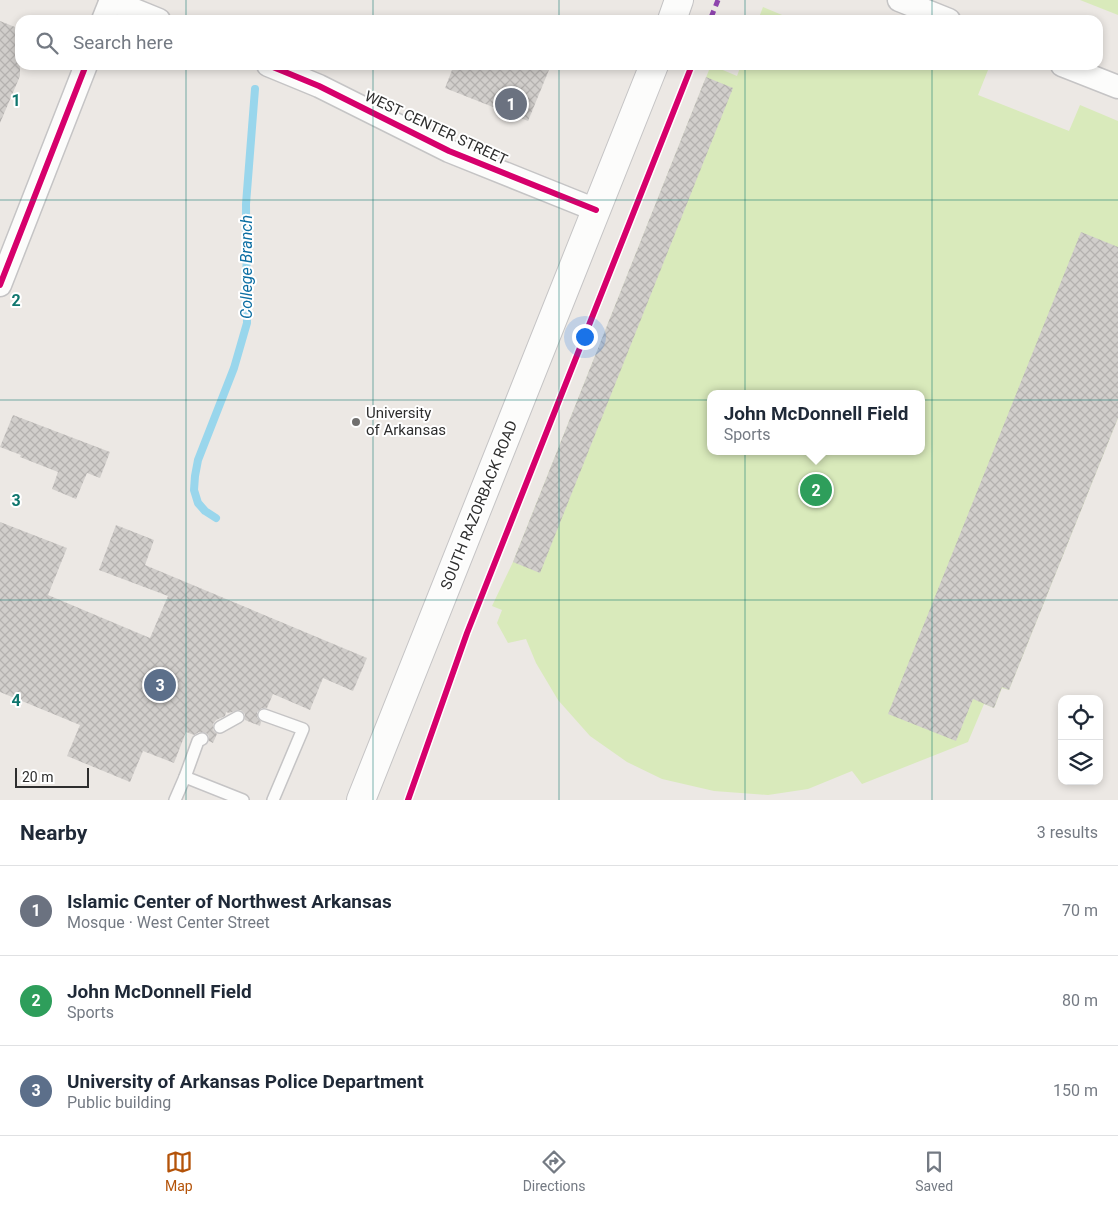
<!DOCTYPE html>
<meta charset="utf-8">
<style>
body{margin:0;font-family:Roboto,sans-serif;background:#f6f6f7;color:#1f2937}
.controls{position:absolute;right:15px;bottom:15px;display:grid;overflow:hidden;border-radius:10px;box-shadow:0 2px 8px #0003}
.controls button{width:45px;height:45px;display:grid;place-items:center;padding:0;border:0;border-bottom:1px solid #e0e1e3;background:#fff;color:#1f2937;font:25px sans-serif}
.scale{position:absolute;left:15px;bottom:12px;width:74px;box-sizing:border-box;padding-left:5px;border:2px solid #2e2e2e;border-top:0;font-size:14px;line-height:18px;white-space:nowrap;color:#2e2e2e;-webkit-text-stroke:4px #fff;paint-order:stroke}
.you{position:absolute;left:584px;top:336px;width:18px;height:18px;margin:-12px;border:4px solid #fff;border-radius:50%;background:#1a73e8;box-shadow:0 0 0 8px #1a73e833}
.badge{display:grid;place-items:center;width:32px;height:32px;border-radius:50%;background:#b45309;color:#fff;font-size:16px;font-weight:700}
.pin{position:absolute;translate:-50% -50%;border:2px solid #fff;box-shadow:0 1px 5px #0006}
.popup{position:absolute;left:707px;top:390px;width:218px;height:65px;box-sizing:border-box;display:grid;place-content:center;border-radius:10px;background:#fff;filter:drop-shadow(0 1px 4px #0005);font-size:16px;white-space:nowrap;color:#747a83}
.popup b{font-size:19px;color:#1f2937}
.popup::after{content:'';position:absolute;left:50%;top:100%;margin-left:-10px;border:10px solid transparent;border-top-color:#fff}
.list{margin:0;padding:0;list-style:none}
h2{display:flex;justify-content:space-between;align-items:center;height:65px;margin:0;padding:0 20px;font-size:21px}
h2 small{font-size:16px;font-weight:400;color:#747a83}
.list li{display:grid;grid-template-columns:32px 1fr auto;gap:15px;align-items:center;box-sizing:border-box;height:90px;padding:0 20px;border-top:1px solid #e0e1e3}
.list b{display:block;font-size:19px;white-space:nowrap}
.list p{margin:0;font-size:16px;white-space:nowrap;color:#747a83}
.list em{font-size:16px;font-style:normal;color:#747a83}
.icon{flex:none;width:28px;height:28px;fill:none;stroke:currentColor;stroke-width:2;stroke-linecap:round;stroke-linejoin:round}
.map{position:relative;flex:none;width:1118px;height:800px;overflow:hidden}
.search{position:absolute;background:#fff;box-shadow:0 2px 8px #0003;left:15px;right:15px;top:15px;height:55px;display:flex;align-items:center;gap:12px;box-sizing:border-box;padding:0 18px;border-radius:15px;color:#747a83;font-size:19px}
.sheet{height:335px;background:#fff}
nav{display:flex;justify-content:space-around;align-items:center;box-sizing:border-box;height:70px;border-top:1px solid #e0e1e3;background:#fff;font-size:14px;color:#747a83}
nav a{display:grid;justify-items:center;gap:2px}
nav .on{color:#b45309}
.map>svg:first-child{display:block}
.pitch{fill:#d9eabb;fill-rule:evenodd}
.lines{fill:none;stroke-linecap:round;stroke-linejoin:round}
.stream{stroke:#99d6ec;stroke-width:8}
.building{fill:url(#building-cross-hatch)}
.service-casing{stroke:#c5c4c5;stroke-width:14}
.minor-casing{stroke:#c5c4c5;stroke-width:25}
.secondary-casing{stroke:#c5c4c5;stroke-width:30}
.service{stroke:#fcfcfb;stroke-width:11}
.minor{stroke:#fcfcfb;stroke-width:22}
.secondary{stroke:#fcfcfb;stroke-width:28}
.quiet{stroke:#8e44ad;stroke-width:5;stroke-dasharray:10 5;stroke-linecap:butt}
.cycleway-casing{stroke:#fff;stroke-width:9}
.cycleway{stroke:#d6006c;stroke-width:6}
.grid{fill:none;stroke:#0f766e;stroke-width:1;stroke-opacity:0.55}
.poi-dot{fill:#706f6e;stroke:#fff;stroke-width:2}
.labels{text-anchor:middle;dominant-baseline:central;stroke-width:4;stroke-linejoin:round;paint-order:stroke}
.street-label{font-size:15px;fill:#2e2e2e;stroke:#fff}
.poi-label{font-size:15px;fill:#2e2e2e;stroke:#fff;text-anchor:start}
.water-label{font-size:16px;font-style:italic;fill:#0d6fa3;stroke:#fff}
.grid-label{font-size:16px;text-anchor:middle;font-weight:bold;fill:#0f766e;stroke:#fff;stroke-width:4;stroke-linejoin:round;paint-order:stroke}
</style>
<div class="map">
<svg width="1118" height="800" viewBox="0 0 1118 800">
<defs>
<pattern id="building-cross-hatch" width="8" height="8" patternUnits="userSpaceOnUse" patternTransform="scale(1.25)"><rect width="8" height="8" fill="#d1cecb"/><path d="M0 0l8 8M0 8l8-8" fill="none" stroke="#b4b1af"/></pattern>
</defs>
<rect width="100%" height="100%" fill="#ece8e4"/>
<g class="pitch">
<path d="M 1080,0 L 1118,0 L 1118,15 Z"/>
<path d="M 763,7 L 794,20 L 758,20 Z"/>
<path d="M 711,65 L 737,76 L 741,65 L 975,65 L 988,70 L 978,95 L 1069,131 L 1080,105 L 1118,121 L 1118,418 L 1009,690 L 1002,688 L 994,708 L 984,704 L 968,742 L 862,784 L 852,771 L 808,789 L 768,795 L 714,791 L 662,779 L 627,762 L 590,736 L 558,700 L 536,663 L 526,639 L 508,643 L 497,623 L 502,610 L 492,606 L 513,562 ZM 711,394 L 921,394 L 921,451 L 711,451 Z"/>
</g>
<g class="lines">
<path class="stream" d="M 216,518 L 205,511 L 198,503 L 194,490 L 195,476 L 198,460 L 234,368 L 247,323 L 246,204 L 255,89"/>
</g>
<g class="building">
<path d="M 0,21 L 20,29 L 20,76 L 0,123 Z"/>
<path d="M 454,65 L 551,65 L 528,121 L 445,88 Z"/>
<path d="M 706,77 L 733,88 L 540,573 L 513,562 Z"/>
<path d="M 1081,232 L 1118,247 L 1118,418 L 1009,690 L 1002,687 L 994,708 L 973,699 L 956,741 L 888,714 Z"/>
<path d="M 13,415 L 110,452 L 100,478 L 87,473 L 76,499 L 52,489 L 58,472 L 20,457 L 21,455 L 0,447 Z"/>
<path d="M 0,522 L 67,548 L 48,595 L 150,638 L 168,596 L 99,570 L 116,525 L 154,540 L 145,565 L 367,658 L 353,691 L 323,678 L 310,710 L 273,694 L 267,708 L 262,708 L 257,712 L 257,717 L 261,722 L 260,726 L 245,720 L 245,714 L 241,710 L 238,710 L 229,713 L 226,712 L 225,716 L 216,720 L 213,724 L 213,730 L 217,734 L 213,743 L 209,741 L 209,736 L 206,733 L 199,732 L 194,735 L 186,732 L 174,763 L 143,751 L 130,782 L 67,756 L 80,725 L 0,692 Z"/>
</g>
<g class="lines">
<g class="service-casing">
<g id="service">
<path d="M 264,715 L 303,729 L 273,800"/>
<path d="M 220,727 L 238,717"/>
<path d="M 185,777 L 198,741 L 202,739"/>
<path d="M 175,800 L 185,777 L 243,800"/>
</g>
</g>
<g class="minor-casing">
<g id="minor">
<path d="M 110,0 L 159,20"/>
<path d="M 899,0 L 949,20"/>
<path d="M 103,20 L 111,0"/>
<path d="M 268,65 L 319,86 L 449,151 L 596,210"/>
<path d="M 1062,65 L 1118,87"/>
<path d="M 0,285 L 86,65"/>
</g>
</g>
<g class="secondary-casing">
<g id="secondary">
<path d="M 672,20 L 679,0"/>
<path d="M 361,800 L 654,65"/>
</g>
</g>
<use href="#service" class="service"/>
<use href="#minor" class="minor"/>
<use href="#secondary" class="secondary"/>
<path class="quiet" d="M 710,20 L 718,0"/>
<g class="cycleway-casing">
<g id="cycleway">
<path d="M 268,65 L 319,86 L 449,151 L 596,210"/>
<path d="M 0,285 L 86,65"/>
<path d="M 408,800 L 467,633 L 692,65"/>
</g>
</g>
<use href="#cycleway" class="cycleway"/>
</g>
<path class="grid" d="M 186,0 L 186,20M 373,0 L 373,20M 559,0 L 559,20M 745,0 L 745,20M 932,0 L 932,20M 186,65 L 186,800M 373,65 L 373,800M 559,65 L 559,800M 745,65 L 745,800M 932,65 L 932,800M 0,200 L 1118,200M 0,400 L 1118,400M 0,600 L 1118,600"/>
<circle class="poi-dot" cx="356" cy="422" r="5"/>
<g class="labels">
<g class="street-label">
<text transform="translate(436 128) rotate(25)">WEST CENTER STREET</text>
<text transform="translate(479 505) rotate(-68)">SOUTH RAZORBACK ROAD</text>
</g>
<g class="poi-label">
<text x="366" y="413">University<tspan x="366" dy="17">of Arkansas</tspan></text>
</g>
<g class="water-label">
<text transform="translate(246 267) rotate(-90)">College Branch</text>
</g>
</g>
<g class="grid-label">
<text x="16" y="106">1</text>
<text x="16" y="306">2</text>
<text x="16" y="506">3</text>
<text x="16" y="706">4</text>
</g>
</svg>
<div class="controls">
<button><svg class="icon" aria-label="locate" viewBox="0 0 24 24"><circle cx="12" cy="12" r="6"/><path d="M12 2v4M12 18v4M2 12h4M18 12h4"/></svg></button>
<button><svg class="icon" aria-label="layers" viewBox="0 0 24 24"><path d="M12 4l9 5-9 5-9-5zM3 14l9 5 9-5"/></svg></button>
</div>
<div class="scale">20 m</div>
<div class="you"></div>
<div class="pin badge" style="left:511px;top:104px;background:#6b7280">1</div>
<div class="pin badge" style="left:816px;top:490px;background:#2e9e5b">2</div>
<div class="popup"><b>John McDonnell Field</b>Sports</div>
<div class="pin badge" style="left:160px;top:685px;background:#5c6f8a">3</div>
<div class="search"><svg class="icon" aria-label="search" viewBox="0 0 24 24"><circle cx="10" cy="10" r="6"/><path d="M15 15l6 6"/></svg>Search here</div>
</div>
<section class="sheet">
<h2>Nearby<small>3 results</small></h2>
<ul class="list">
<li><span class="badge" style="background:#6b7280">1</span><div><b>Islamic Center of Northwest Arkansas</b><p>Mosque · West Center Street</p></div><em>70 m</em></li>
<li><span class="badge" style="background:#2e9e5b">2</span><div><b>John McDonnell Field</b><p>Sports</p></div><em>80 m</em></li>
<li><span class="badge" style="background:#5c6f8a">3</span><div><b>University of Arkansas Police Department</b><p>Public building</p></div><em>150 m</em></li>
</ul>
</section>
<nav>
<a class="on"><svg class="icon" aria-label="map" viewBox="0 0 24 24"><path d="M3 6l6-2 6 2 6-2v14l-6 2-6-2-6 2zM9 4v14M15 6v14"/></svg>Map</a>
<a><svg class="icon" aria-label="directions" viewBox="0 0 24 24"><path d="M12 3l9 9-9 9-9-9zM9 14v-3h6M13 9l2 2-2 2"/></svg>Directions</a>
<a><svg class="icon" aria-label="saved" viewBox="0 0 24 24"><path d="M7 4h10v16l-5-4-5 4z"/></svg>Saved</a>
</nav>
